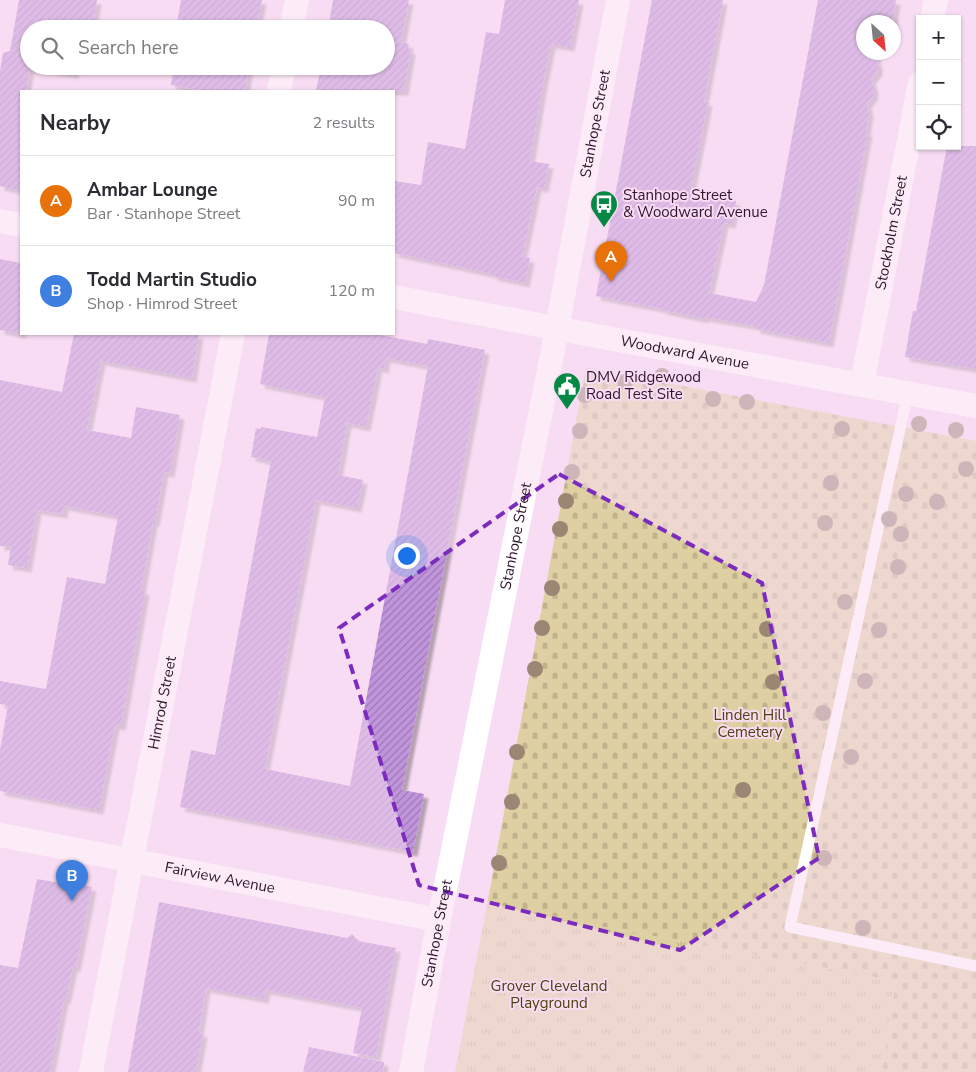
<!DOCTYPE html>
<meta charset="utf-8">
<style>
body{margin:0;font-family:"Nunito Sans",sans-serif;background:#f2f2f3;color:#2b2b33}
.controls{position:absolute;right:15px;top:15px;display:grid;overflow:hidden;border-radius:0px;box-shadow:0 1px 4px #0004}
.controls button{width:45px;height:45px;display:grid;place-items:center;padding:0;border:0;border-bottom:1px solid #e1e1e2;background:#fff;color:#2b2b33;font:25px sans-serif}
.compass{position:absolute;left:856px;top:15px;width:45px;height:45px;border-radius:50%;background:#fff;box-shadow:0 1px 4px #0004;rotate:153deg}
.you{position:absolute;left:406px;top:555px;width:18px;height:18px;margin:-12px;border:4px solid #fff;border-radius:50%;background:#1a73e8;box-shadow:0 0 0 8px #1a73e833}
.badge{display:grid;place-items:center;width:32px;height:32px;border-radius:50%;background:#1a73e8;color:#fff;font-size:16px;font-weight:700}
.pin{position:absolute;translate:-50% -41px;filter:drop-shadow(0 1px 2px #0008)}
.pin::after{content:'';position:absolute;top:26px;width:18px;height:15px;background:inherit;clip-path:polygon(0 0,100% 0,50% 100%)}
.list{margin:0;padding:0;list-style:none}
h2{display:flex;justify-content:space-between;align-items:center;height:65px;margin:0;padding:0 20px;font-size:21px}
h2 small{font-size:16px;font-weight:400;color:#7c7c81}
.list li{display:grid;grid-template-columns:32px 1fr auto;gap:15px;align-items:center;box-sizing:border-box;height:90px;padding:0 20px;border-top:1px solid #e1e1e2}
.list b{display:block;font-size:19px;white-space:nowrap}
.list p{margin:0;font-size:16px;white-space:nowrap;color:#7c7c81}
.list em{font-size:16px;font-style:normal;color:#7c7c81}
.icon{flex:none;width:28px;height:28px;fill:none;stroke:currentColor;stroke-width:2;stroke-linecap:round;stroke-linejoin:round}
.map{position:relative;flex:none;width:976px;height:1072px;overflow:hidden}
.search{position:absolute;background:#fff;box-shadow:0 1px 4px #0004;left:20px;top:20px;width:375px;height:55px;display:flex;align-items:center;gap:12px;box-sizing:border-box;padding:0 18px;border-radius:28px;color:#7c7c81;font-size:19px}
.panel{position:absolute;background:#fff;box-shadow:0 1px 4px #0004;left:20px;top:90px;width:375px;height:245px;border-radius:0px}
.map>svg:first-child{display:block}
.grass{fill:url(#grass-tufts)}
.cemetery{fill:url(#cemetery-stones)}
.building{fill:url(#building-hatch);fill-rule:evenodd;filter:url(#shadow)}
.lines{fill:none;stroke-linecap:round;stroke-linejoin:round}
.lane{stroke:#fff;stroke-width:11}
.street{stroke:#fff;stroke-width:24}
.tree{fill:#9a8673}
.marked{fill:none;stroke:#7b2cbf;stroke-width:4;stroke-dasharray:10 6;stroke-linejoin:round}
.labels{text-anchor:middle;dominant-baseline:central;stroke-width:4;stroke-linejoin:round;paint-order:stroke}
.street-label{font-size:15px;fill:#2f152c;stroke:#f8dcf3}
.poi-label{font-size:15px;fill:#2f152c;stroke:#f8dcf3;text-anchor:start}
.park-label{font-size:15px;fill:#4e3f0a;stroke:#f8dcf3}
</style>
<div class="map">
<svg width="976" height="1072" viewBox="0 0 976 1072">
<defs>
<pattern id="grass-tufts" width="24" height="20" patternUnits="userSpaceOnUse" patternTransform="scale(1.25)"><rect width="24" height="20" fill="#dfd0a3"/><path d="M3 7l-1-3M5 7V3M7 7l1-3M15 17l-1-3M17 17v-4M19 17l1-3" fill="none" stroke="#c0b28c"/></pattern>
<pattern id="cemetery-stones" width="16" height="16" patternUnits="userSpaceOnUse" patternTransform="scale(1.25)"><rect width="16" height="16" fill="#dfd0a3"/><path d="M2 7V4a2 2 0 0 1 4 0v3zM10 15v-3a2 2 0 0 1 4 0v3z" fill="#c0b28c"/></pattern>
<pattern id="building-hatch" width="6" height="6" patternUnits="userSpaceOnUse" patternTransform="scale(1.25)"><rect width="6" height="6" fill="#c195dc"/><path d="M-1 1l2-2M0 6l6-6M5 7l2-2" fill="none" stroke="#9d78b3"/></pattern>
<filter id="shadow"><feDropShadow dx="4.5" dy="4.5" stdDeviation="1" flood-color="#0004"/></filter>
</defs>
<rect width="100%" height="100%" fill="#f8dcf3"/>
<path class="grass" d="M 487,905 L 896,981 L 882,1072 L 455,1072 Z"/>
<path class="cemetery" d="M 586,368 L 976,441 L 976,1072 L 882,1072 L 896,981 L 487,905 Z"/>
<g class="building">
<path d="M 19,0 L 97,0 L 92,29 L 29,29 L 29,66 L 84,66 L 84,68 L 75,66 L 74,74 L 30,67 L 26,91 L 21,90 L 21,191 L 0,186 L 0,71 L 3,53 L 10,51 Z"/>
<path d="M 181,0 L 262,0 L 256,29 L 176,29 Z"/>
<path d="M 333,0 L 409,0 L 401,42 L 409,44 L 408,49 L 411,50 L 404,91 L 316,91 L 321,66 L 386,66 L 386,29 L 328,29 Z"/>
<path d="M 505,0 L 579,0 L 570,47 L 551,44 L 542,89 L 530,161 L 549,164 L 544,188 L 537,187 L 522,257 L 530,258 L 525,283 L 493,276 L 493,274 L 394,253 L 394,181 L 421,185 L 428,142 L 465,149 L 486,32 L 499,34 Z"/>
<path d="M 652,0 L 723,0 L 704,101 L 708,102 L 690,193 L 736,201 L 731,224 L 724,223 L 709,293 L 756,302 L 764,285 L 818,0 L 896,0 L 893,22 L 864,22 L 864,52 L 878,52 L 876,60 L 878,64 L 878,71 L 871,80 L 874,89 L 873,96 L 867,104 L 869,113 L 866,132 L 868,132 L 829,343 L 756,329 L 756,326 L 704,317 L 704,319 L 663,310 L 663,309 L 596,296 Z"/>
<path d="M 174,66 L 249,66 L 245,91 L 203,91 L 171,85 Z"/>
<path d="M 947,146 L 976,146 L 976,369 L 905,357 L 911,321 L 913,311 L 916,311 Z"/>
<path d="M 0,259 L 21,263 L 21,334 L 0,330 Z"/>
<path d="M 74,334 L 199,334 L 192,378 L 101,361 L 87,430 L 131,438 L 136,407 L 180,415 L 170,473 L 164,472 L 155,522 L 153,522 L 141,590 L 145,591 L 121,726 L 115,725 L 99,810 L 0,791 L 0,750 L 8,705 L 0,704 L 0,681 L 46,689 L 67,577 L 105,584 L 118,516 L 64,506 L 63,514 L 37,510 L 27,568 L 8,565 L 11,546 L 0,546 L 0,380 L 62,392 Z"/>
<path d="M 269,334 L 375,334 L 427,344 L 428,339 L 485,350 L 402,790 L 424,794 L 413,852 L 180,807 L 191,750 L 215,755 L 271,461 L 251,457 L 256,428 L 261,429 L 261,427 L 317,437 L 325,397 L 260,384 ZM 386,358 L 428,366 L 350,786 L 265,769 L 316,500 L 357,508 L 363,480 L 338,475 L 347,423 L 366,427 L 378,367 L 384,369 Z"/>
<path d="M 37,879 L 60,883 L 60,880 L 92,887 L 76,967 L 73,967 L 66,1000 L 64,1000 L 50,1072 L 0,1072 L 0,965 L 18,968 Z"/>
<path d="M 159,902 L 347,938 L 352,934 L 358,941 L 396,948 L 376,1057 L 353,1053 L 362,1008 L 266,990 L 264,999 L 206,988 L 199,1032 L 203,1033 L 196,1072 L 128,1072 Z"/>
<path d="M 309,1047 L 384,1062 L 383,1072 L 303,1072 Z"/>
</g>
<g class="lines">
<path class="lane" d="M 908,393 L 790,927 L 976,966"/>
<g class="street">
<path d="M 932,19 L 936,0"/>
<path d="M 291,29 L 297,0"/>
<path d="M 279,91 L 284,66"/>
<path d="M 0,221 L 21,225"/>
<path id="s1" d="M 394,297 L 586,334 L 976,406"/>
<path id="s2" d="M 862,384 L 920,83"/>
<path id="s3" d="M 0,835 L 439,920"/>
<path id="s4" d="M 91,1072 L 233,334"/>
<path id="s5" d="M 411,1072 L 439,920 L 552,355 L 618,0"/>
</g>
</g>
<g class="tree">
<circle cx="662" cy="376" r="8"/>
<circle cx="625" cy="382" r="8"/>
<circle cx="585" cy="395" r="8"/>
<circle cx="713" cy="399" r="8"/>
<circle cx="747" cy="402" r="8"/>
<circle cx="919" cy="424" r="8"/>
<circle cx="842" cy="429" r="8"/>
<circle cx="956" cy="430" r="8"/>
<circle cx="580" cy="431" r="8"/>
<circle cx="966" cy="469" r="8"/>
<circle cx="572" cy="472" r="8"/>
<circle cx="831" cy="483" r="8"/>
<circle cx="906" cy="494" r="8"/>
<circle cx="566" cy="501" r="8"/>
<circle cx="937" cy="502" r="8"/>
<circle cx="889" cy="519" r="8"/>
<circle cx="825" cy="523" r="8"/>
<circle cx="560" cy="529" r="8"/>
<circle cx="901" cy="534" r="8"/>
<circle cx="898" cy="567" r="8"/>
<circle cx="552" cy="588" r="8"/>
<circle cx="845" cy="602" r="8"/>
<circle cx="542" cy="628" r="8"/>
<circle cx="767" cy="629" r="8"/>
<circle cx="879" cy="630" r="8"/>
<circle cx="535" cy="669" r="8"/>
<circle cx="865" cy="681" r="8"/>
<circle cx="773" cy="682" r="8"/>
<circle cx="823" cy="713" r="8"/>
<circle cx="517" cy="752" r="8"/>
<circle cx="851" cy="757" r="8"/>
<circle cx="743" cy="790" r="8"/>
<circle cx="512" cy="802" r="8"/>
<circle cx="824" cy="858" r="8"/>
<circle cx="499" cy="863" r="8"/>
<circle cx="863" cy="928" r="8"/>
</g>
<path d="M0 0H976V1072H0ZM 559,474 L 762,583 L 819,858 L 680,950 L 419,885 L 339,628 Z" fill="#f8dcf3" fill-opacity=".55" fill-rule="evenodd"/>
<path class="marked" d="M 559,474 L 762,583 L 819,858 L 680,950 L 419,885 L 339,628 Z"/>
<defs>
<g id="bus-pin" transform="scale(1.4375)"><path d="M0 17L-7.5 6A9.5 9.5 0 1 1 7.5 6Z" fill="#058844" stroke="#f8dcf3"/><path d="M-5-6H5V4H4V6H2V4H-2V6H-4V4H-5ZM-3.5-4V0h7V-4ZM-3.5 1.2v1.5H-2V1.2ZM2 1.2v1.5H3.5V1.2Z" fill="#fff"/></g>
<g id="civic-pin" transform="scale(1.4375)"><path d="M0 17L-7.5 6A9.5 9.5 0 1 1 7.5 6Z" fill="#058844" stroke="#f8dcf3"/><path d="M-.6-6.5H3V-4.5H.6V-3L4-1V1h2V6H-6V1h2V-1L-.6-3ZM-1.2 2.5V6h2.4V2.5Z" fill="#fff"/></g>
</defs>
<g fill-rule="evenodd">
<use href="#bus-pin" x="604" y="204"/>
<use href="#civic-pin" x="567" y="386"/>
</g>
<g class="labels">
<g class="street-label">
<text stroke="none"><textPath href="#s5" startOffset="966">Stanhope Street</textPath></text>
<text stroke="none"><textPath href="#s2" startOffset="154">Stockholm Street</textPath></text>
<text stroke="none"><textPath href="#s1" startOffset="296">Woodward Avenue</textPath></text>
<text stroke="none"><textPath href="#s5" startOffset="546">Stanhope Street</textPath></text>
<text stroke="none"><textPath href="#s4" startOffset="376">Himrod Street</textPath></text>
<text stroke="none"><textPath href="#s3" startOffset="224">Fairview Avenue</textPath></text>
<text stroke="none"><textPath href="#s5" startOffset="141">Stanhope Street</textPath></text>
</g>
<g class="poi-label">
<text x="623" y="195">Stanhope Street<tspan x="623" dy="17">&amp; Woodward Avenue</tspan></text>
<text x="586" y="377">DMV Ridgewood<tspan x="586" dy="17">Road Test Site</tspan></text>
</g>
<g class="park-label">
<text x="750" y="715">Linden Hill<tspan x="750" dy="17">Cemetery</tspan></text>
<text x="549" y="986">Grover Cleveland<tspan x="549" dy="17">Playground</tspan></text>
</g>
</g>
</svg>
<div class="controls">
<button>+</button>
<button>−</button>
<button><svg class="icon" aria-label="locate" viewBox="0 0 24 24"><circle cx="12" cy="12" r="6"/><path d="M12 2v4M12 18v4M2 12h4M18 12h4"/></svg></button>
</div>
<svg class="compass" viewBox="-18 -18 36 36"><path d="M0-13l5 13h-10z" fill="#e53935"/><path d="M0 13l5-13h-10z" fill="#7c7c81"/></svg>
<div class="you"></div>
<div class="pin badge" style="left:611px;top:282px;background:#e8710a">A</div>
<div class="pin badge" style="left:72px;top:901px;background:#3f7fe0">B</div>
<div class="search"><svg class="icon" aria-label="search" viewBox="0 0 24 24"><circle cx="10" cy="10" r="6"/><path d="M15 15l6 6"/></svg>Search here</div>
<section class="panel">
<h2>Nearby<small>2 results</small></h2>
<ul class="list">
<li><span class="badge" style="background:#e8710a">A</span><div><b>Ambar Lounge</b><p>Bar · Stanhope Street</p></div><em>90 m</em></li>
<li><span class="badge" style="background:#3f7fe0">B</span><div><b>Todd Martin Studio</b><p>Shop · Himrod Street</p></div><em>120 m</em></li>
</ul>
</section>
</div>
